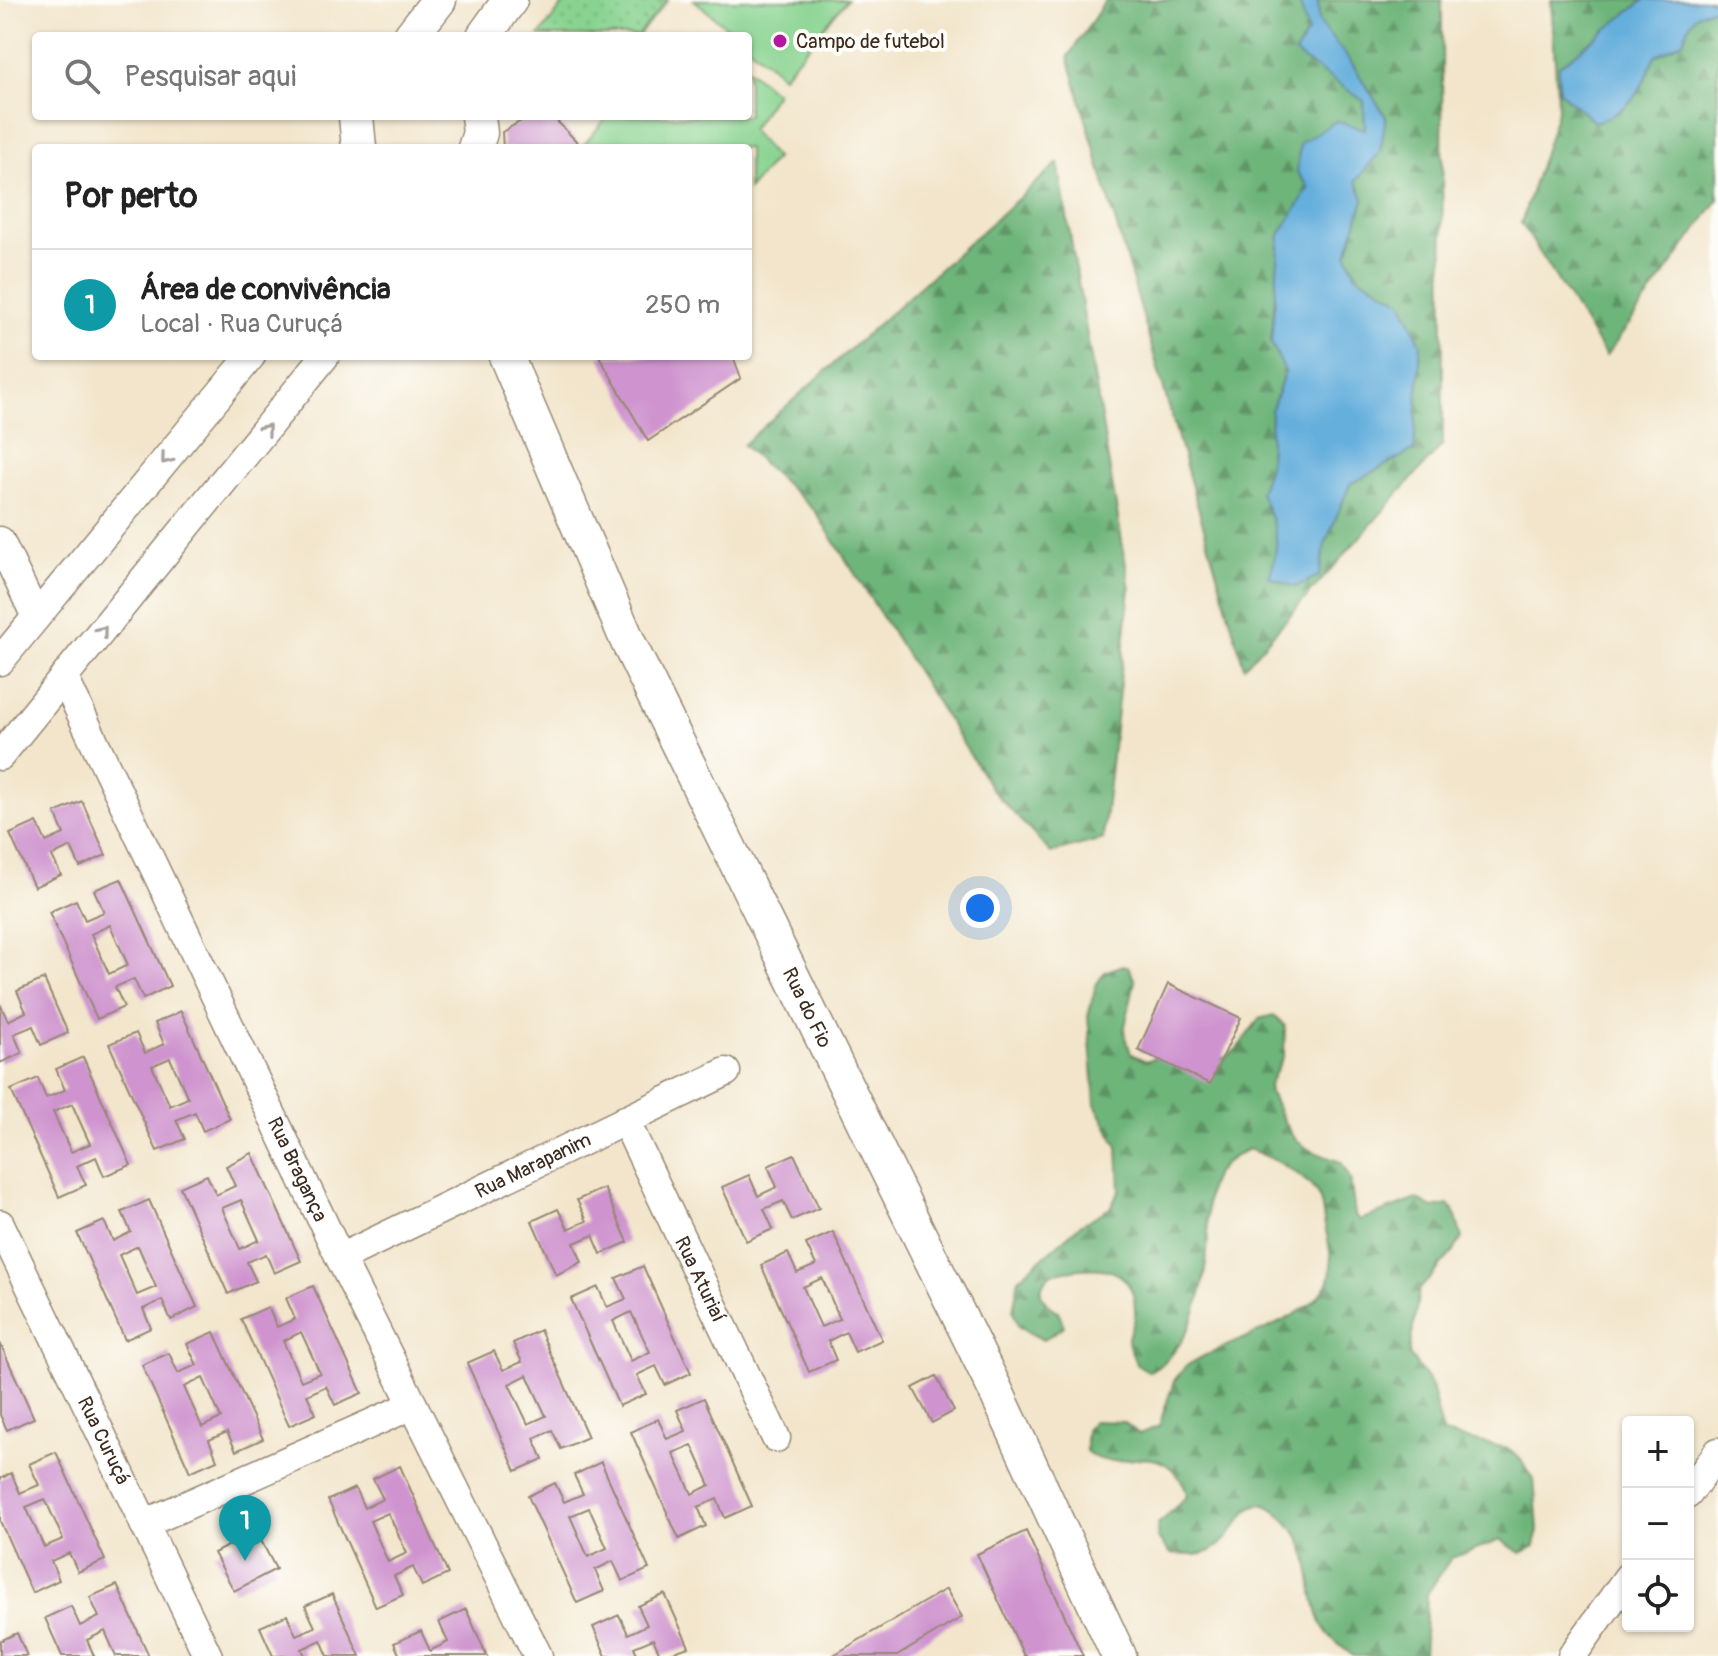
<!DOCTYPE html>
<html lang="pt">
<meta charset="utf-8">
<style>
body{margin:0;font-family:Pangolin,sans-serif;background:#f6f6f6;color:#222}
.controls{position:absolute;right:24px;bottom:24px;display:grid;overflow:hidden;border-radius:8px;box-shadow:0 2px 6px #0004}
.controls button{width:72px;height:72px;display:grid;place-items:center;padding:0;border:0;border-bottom:2px solid #e0e0e0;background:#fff;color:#222;font:40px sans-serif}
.you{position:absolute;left:980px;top:908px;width:28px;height:28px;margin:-20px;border:6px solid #fff;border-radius:50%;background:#1a73e8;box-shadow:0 0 0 12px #1a73e833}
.badge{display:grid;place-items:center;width:52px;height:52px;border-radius:50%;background:#db2777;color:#fff;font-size:26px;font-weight:700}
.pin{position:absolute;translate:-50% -66px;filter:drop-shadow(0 2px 4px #0008)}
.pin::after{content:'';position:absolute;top:42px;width:28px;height:24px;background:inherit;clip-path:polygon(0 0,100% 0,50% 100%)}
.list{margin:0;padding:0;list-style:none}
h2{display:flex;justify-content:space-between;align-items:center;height:104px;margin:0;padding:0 32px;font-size:34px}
h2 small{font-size:26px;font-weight:400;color:#767676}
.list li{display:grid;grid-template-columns:52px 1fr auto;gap:24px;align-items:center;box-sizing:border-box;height:112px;padding:0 32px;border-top:2px solid #e0e0e0}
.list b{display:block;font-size:30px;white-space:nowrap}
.list p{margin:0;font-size:26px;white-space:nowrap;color:#767676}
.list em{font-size:26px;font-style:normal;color:#767676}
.icon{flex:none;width:44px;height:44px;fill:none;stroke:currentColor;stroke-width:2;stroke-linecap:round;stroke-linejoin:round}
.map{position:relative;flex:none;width:1718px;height:1656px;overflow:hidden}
.search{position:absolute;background:#fff;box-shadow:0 2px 6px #0004;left:32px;top:32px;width:720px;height:88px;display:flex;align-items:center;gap:20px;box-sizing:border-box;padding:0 28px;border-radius:8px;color:#767676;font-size:30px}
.panel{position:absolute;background:#fff;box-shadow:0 2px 6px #0004;left:32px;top:144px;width:720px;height:216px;border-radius:8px}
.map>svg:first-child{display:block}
.green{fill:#88d390;stroke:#627e57;stroke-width:2}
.forest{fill:url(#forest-firs);stroke:#54704c;stroke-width:2}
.park{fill:url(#park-dots);stroke:#627e57;stroke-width:2}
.water{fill:#65afdd;stroke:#506c7e;stroke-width:2}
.building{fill:#cf94cf;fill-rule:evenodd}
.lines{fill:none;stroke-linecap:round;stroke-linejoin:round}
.minor-casing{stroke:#968874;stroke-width:31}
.tertiary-casing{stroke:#968874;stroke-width:37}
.minor{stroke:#fff;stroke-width:28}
.tertiary{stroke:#fff;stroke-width:34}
.oneway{stroke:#a79f9a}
.poi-dot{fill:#b5179e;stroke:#fdfcf7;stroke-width:3}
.labels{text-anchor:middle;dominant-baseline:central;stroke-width:8;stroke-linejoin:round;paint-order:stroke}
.poi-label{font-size:20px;fill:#3b2a1e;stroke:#fdfcf7;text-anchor:start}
.street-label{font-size:20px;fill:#3b2a1e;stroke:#fdfcf7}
</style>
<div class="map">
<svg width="1718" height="1656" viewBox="0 0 1718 1656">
<defs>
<pattern id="forest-firs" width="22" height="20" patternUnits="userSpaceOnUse" patternTransform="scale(2)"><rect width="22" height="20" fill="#6eb57a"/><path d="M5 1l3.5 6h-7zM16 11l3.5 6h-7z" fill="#5c9363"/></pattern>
<pattern id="park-dots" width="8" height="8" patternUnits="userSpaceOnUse" patternTransform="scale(2)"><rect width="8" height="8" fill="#88d390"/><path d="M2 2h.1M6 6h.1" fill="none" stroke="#76b57c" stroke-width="1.8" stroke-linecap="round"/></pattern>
</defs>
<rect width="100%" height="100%" fill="#fdfcf7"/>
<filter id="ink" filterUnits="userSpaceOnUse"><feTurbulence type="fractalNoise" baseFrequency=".0125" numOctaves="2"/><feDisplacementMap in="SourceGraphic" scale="16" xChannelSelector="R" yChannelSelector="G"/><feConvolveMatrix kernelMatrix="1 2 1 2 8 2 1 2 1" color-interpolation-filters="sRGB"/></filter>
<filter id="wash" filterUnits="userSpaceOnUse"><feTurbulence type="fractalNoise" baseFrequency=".006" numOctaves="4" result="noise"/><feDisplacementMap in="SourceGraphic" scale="32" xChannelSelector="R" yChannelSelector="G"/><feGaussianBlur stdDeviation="1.8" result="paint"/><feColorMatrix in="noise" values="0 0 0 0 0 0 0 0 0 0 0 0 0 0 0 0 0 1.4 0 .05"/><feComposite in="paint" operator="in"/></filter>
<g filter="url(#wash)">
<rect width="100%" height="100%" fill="#f2e5cb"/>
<g class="green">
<path d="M 694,0 L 847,0 L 783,76 L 748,46 L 748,36 L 737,36 Z"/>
<path d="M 748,69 L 776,93 L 751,130 L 776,158 L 748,190 L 748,148 L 581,148 L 608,116 L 748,116 Z"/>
</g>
<g class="forest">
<path d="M 1106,0 L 1442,0 L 1443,444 L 1244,667 L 1068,57 Z"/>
<path d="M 1551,0 L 1718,0 L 1718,200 L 1606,356 L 1521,223 L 1558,109 Z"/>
<path d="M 1058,163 L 1130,589 L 1103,839 L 1051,853 L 993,791 L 815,511 L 743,445 Z"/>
<path d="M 1120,966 L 1128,966 L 1135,981 L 1124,1031 L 1131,1054 L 1146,1061 L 1179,1049 L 1211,1059 L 1225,1058 L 1237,1049 L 1259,1019 L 1274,1015 L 1285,1026 L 1284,1055 L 1269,1085 L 1270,1093 C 1293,1139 1290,1145 1341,1162 L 1350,1178 L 1355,1215 L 1360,1220 L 1417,1199 L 1433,1208 L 1448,1205 L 1454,1210 L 1462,1238 L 1454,1251 L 1419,1290 L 1409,1354 L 1430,1383 L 1443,1434 L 1507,1448 L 1520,1459 L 1534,1479 L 1538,1530 L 1535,1546 L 1521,1553 L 1501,1540 L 1451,1558 L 1427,1594 L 1424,1656 L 1353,1656 C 1342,1647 1329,1638 1322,1625 C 1308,1596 1315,1556 1294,1530 C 1246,1471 1247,1529 1213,1550 C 1200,1557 1185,1555 1171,1554 L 1157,1538 L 1158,1524 L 1187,1496 C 1186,1486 1182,1481 1176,1473 C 1146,1440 1116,1477 1086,1451 L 1086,1430 L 1093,1421 L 1124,1422 L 1139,1434 L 1159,1426 L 1174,1381 L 1185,1367 C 1218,1343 1312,1321 1328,1283 C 1335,1267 1328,1238 1324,1222 C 1323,1214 1322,1204 1319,1197 C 1307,1174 1271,1157 1248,1149 C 1231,1158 1216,1166 1210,1186 C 1205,1200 1208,1221 1208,1236 C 1206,1283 1195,1347 1150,1372 L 1136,1364 C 1134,1357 1128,1347 1128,1340 C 1128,1332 1135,1324 1135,1316 C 1137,1258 1091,1266 1050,1274 C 1035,1291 1039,1300 1058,1311 L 1064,1326 L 1043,1340 L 1019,1327 L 1013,1311 L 1019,1278 L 1080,1225 L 1110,1208 L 1120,1190 L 1118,1147 L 1095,1104 L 1088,1016 L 1096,985 L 1105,972 Z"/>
</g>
<path class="park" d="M 567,0 L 668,0 L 638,36 L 539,36 Z"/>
<g class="water">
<path d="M 1299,0 L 1318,0 L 1319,22 L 1351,62 L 1386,117 L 1380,152 L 1356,181 L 1364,199 L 1347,254 L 1356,275 L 1402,301 L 1421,344 L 1414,450 L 1350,484 L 1325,544 L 1319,576 L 1295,587 L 1269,577 C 1283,541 1275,526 1260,492 L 1269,467 L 1271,411 L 1285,372 L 1271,342 L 1280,235 L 1309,188 L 1297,172 L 1300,143 L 1336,121 L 1365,129 L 1364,101 L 1295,54 L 1308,32 Z"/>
<path d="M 1644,0 L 1718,0 L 1718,8 C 1695,10 1690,20 1683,41 L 1654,57 C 1642,91 1630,112 1594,122 L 1559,91 L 1559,66 Z"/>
</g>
<g id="blocks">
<g class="building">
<path d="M 530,116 L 552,116 L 583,148 L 503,148 L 502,132 Z"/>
<path d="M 599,356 L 733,356 L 741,378 L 648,441 Z"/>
<path d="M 82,801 L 106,855 L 80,867 L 71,847 L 52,856 L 61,875 L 34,887 L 10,834 L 37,822 L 46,842 L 64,834 L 55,813 Z"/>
<path d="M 121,879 L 170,986 L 143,999 L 134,979 L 115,987 L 124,1007 L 97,1019 L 49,912 L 76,900 L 85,920 L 104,912 L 94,890 ZM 110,925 L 128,965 L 109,974 L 91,934 Z"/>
<path d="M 44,979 L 68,1033 L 41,1045 L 33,1026 L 14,1034 L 22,1053 L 0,1063 L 0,1004 L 8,1021 L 26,1012 L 17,991 Z"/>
<path d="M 1168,984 L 1241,1018 L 1210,1084 L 1138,1050 Z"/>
<path d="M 181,1011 L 230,1119 L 203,1131 L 195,1112 L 176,1120 L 185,1139 L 157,1151 L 109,1044 L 136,1033 L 145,1053 L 164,1044 L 155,1023 ZM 170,1058 L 188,1098 L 170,1106 L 152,1066 Z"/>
<path d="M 83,1057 L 131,1165 L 104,1176 L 96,1157 L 77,1166 L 86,1185 L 59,1197 L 11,1090 L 38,1078 L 46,1098 L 65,1090 L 56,1069 ZM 72,1104 L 90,1144 L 71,1152 L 53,1112 Z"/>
<path d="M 252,1153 L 301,1261 L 274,1273 L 266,1254 L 247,1262 L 256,1281 L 228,1294 L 180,1187 L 207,1175 L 216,1195 L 235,1186 L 226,1166 ZM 241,1200 L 259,1240 L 240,1249 L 222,1208 Z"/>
<path d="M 794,1154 L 819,1208 L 792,1220 L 783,1201 L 764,1209 L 773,1229 L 746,1241 L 722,1187 L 749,1175 L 758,1196 L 777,1187 L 768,1166 Z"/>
<path d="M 604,1188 L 628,1242 L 601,1254 L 593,1235 L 574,1243 L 582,1262 L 556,1275 L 532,1221 L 558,1209 L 568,1229 L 587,1221 L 577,1200 Z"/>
<path d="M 149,1200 L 197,1307 L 171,1320 L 162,1300 L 143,1309 L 151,1328 L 125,1340 L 77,1233 L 104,1221 L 113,1241 L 131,1232 L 122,1212 ZM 138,1246 L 156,1287 L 137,1295 L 119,1255 Z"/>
<path d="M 833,1232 L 882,1340 L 855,1352 L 846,1332 L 828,1341 L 836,1360 L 809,1372 L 761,1265 L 788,1253 L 797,1273 L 816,1265 L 806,1244 ZM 822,1278 L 840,1319 L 821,1327 L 803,1287 Z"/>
<path d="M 643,1266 L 691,1373 L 665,1385 L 656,1366 L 637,1375 L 646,1394 L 619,1406 L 571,1299 L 598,1287 L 607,1307 L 626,1299 L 616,1278 ZM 631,1312 L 650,1352 L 631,1361 L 613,1321 Z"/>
<path d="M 313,1286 L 362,1393 L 335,1405 L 326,1386 L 307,1395 L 316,1414 L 289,1426 L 241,1319 L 268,1307 L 277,1327 L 295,1319 L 286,1298 ZM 301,1332 L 320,1373 L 301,1381 L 283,1341 Z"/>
<path d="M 540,1330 L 588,1437 L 561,1449 L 552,1430 L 534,1438 L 543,1459 L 516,1471 L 467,1363 L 494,1351 L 503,1370 L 522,1362 L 513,1343 ZM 527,1375 L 546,1416 L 528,1424 L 509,1384 Z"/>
<path d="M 214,1332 L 263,1439 L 236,1451 L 227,1432 L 209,1440 L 217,1460 L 190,1472 L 142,1365 L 169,1353 L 178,1373 L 197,1365 L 187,1344 ZM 203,1378 L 221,1418 L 202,1427 L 184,1387 Z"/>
<path d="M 0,1343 L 34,1418 L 7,1430 L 0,1415 Z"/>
<path d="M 936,1376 L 954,1411 L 932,1423 L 913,1388 Z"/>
<path d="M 704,1398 L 752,1506 L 725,1518 L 717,1499 L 698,1507 L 706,1526 L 679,1539 L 631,1432 L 658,1419 L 667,1439 L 686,1431 L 677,1410 ZM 692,1445 L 710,1485 L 692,1494 L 673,1453 Z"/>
<path d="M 56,1452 L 105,1560 L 78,1572 L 69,1553 L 51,1561 L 59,1580 L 32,1593 L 0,1521 L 0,1479 L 11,1473 L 20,1493 L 39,1485 L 29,1464 ZM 45,1499 L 63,1539 L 44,1547 L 26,1507 Z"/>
<path d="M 601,1462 L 649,1569 L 622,1581 L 613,1561 L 595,1570 L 604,1591 L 577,1603 L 528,1496 L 555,1483 L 564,1502 L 583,1494 L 574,1475 ZM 589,1508 L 607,1548 L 588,1557 L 570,1516 Z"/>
<path d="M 400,1466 L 448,1574 L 422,1586 L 413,1567 L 394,1576 L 403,1595 L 376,1607 L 328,1500 L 355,1488 L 364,1508 L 383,1499 L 373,1479 ZM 388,1513 L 407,1553 L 388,1562 L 370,1521 Z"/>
<path d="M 256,1531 L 276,1569 L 234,1591 L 214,1553 Z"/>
<path d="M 1026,1531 L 1083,1656 L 1024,1656 L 977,1554 Z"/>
<path d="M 117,1585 L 149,1656 L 116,1656 L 105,1631 L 87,1640 L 94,1656 L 62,1656 L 45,1618 L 71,1606 L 80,1626 L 99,1617 L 90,1597 Z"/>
<path d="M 946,1589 L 962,1617 L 897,1656 L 832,1656 Z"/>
<path d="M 332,1594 L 360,1656 L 328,1656 L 321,1640 L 302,1649 L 305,1656 L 273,1656 L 260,1627 L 287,1615 L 296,1635 L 315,1627 L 305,1606 Z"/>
<path d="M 665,1594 L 689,1647 L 661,1656 L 653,1639 L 634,1647 L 638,1656 L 606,1656 L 593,1627 L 619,1615 L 628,1634 L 647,1625 L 638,1606 Z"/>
<path d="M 466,1609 L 487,1656 L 400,1656 L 394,1643 L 421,1631 L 430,1651 L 448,1642 L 439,1622 Z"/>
<path d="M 17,1633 L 27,1656 L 0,1656 L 0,1641 Z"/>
</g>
</g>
</g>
<g filter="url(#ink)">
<use href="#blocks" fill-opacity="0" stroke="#968874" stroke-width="2"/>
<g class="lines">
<g class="minor-casing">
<g id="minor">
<path d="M 0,541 L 36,617"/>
<path d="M 0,661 L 251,356"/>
<path id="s1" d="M 64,678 L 340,1258 L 538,1656"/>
<path d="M 0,756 L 325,356"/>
<path id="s2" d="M 625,1120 L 776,1438"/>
<path id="s3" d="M 0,1224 L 208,1656"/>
<path id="s4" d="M 340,1258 L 726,1072"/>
<path d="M 1688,1494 L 1718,1452"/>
<path d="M 144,1524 L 413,1405"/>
<path d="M 1572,1656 L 1628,1577"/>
</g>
</g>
<g class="tertiary-casing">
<g id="tertiary">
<path d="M 411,36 L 439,0"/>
<path d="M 484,36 L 510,0"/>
<path d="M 356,116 L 359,148"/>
<path d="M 475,148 L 480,133 L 478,116"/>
<path id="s5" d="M 506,356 L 628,642 L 993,1385 L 1119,1656"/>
</g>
</g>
<use href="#minor" class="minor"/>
<use href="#tertiary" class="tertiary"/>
</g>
<defs><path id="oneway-chevron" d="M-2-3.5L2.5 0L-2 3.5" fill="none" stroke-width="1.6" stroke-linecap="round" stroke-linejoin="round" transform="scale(2)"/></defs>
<g class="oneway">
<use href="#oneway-chevron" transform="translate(266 429) rotate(-51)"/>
<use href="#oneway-chevron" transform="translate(166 459) rotate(129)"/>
<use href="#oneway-chevron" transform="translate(102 631) rotate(-51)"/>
</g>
</g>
<circle class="poi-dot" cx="780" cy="41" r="8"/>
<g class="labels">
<g class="poi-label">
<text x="796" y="41">Campo de futebol</text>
</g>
<g class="street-label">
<text stroke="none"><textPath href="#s5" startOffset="718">Rua do Fio</textPath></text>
<text stroke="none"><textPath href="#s4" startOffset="214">Rua Marapanim</textPath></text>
<text stroke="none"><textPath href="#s1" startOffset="544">Rua Bragança</textPath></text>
<text stroke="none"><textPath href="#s2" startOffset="176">Rua Aturiaí</textPath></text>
<text stroke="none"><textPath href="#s3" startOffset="240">Rua Curuçá</textPath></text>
</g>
</g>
</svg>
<div class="controls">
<button>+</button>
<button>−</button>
<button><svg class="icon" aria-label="locate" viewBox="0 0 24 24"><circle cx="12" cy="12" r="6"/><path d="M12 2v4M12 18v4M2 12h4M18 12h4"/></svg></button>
</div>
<div class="you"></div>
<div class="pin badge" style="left:245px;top:1561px;background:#0f9aa8">1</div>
<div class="search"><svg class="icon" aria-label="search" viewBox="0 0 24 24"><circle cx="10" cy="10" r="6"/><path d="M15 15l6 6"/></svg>Pesquisar aqui</div>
<section class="panel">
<h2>Por perto<small></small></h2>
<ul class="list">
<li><span class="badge" style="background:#0f9aa8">1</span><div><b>Área de convivência</b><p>Local · Rua Curuçá</p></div><em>250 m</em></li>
</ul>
</section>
</div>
